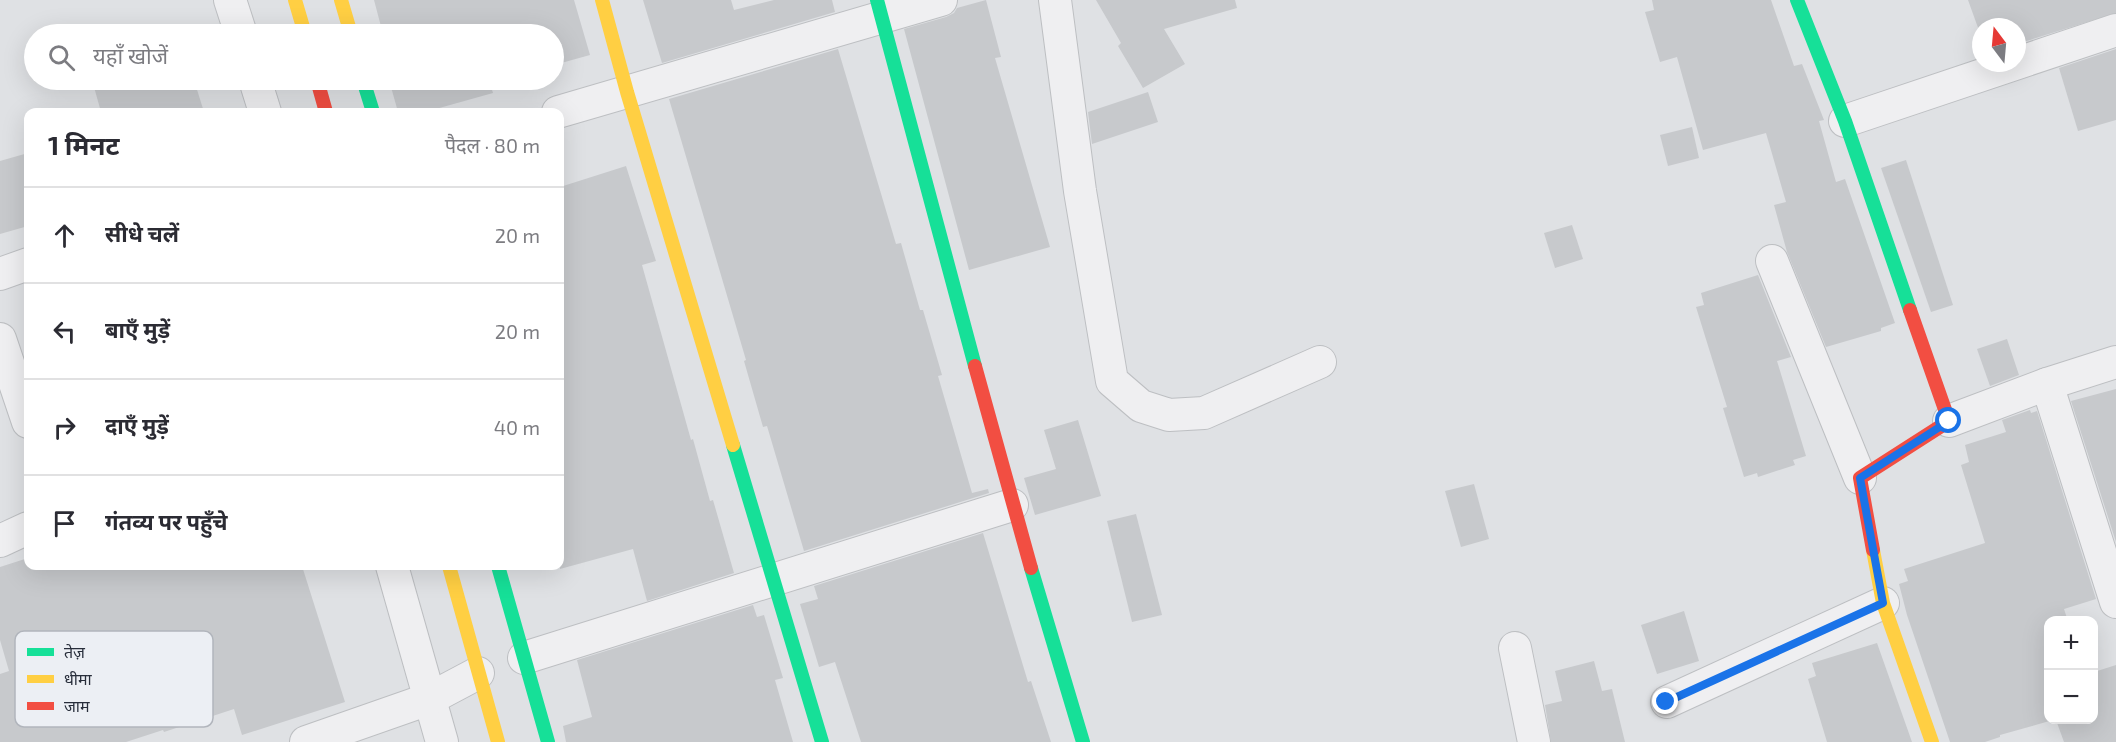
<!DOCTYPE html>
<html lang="hi">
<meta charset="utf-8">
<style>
body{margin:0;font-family:"Exo 2","Noto Sans Devanagari",sans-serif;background:#f2f2f3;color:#2b2b33}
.controls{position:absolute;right:18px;bottom:18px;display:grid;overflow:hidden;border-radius:12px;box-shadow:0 6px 24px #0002}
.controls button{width:54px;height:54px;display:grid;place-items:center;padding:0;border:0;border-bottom:2px solid #e1e1e2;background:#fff;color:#2b2b33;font:30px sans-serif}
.compass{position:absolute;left:1972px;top:18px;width:54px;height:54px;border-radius:50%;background:#fff;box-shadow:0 6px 24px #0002;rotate:344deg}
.stop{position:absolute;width:18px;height:18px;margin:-14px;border:4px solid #1a73e8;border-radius:50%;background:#fff}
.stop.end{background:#1a73e8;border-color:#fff;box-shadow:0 2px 6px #0008}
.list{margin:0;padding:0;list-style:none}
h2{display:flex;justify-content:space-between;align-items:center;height:78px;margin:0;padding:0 24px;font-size:26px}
h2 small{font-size:20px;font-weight:400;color:#7c7c81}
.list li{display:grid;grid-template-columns:39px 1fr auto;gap:18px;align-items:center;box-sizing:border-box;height:96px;padding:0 24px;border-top:2px solid #e1e1e2}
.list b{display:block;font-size:22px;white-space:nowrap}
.list em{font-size:20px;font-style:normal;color:#7c7c81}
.icon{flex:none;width:33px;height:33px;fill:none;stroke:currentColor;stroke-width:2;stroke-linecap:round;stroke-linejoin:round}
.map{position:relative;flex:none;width:2116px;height:742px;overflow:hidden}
.search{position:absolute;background:#fff;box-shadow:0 6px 24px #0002;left:24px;top:24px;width:540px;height:66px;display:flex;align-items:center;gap:15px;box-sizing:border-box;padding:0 21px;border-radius:33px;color:#7c7c81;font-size:22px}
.panel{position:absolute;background:#fff;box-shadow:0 6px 24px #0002;left:24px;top:108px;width:540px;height:462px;border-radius:12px}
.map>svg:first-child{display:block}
.building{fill:#c7c9cc}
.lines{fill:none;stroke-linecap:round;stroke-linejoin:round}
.street-casing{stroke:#bdbfc2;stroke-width:34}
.street{stroke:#efeff1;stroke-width:32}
.fast{stroke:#16e098;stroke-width:14}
.slow{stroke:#ffcf43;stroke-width:14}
.jam{stroke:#f24e42;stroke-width:14}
.route{stroke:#1a73e8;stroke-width:8}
.key{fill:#eceff4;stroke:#b1b5bc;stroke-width:1.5}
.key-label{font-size:16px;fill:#282e3b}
</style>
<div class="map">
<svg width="2116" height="742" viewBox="0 0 2116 742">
<rect width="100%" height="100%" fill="#dfe1e4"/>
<g class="building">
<path d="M 374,0 L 574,0 L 590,55 L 554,65 L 554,34 L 383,34 Z"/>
<path d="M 643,0 L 731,0 L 734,10 L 774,0 L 832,0 L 835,12 L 662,63 Z"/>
<path d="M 986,0 L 1001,57 L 995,58 L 1050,247 L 969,270 L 904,29 L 946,17 L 954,13 L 957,8 Z"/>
<path d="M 1096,0 L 1235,0 L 1237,8 L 1164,29 L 1185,64 L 1143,88 L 1118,46 L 1121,43 Z"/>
<path d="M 1652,0 L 1771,0 L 1794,66 L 1802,64 L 1824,120 L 1819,121 L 1836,182 L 1845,179 L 1895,323 L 1881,328 L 1881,331 L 1826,347 L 1787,252 L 1774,205 L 1786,202 L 1766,133 L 1703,150 L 1677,57 L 1660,62 L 1645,12 L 1654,10 Z"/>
<path d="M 1968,0 L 2116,0 L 2116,13 L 2017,44 L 2017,27 L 1981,27 L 1981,36 Z"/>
<path d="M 838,49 L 896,244 L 901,243 L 920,310 L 923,310 L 942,375 L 938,376 L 972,493 L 988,489 L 989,493 L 804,551 L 767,426 L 763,427 L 744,361 L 746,360 L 669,99 Z"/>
<path d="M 2116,49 L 2116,120 L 2078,131 L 2059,68 Z"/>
<path d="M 92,80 L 194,80 L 204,112 L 101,112 Z"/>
<path d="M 389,80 L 489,80 L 493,93 L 425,112 L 398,112 Z"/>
<path d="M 1148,92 L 1158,122 L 1092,144 L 1088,112 Z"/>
<path d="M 1692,127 L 1699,158 L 1668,166 L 1660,135 Z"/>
<path d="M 28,153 L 28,226 L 0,234 L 0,161 Z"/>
<path d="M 1906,160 L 1953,305 L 1931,312 L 1881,168 Z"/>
<path d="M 626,166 L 656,261 L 642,265 L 691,440 L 693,439 L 710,501 L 713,500 L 734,573 L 647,601 L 633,549 L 560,569 L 560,187 Z"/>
<path d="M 1572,225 L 1583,259 L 1555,268 L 1544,233 Z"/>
<path d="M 1758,275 L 1791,357 L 1777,361 L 1806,456 L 1793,460 L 1795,465 L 1758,477 L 1757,473 L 1744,477 L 1723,408 L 1727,407 L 1696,307 L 1704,305 L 1701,293 Z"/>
<path d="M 2007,339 L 2019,375 L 1990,386 L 1977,349 Z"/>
<path d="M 2116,389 L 2116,542 L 2071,401 Z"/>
<path d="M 2030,410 L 2031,413 L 2037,411 L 2096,599 L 2064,609 L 2068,621 L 2049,621 L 2049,720 L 2053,720 L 2000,735 L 2000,737 L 1985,742 L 1950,742 L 1907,615 L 1899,584 L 1908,581 L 1904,569 L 1985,543 L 1961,465 L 1969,462 L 1965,445 L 2006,432 L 2002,420 Z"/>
<path d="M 1078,420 L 1101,496 L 1035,515 L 1024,478 L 1056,469 L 1044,430 Z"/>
<path d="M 1474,484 L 1489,539 L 1461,547 L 1445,491 Z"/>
<path d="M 1136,514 L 1162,615 L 1132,622 L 1107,521 Z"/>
<path d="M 983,533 L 1028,682 L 1031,681 L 1051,742 L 861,742 L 835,662 L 819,667 L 800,604 L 818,599 L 814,586 Z"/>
<path d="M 28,558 L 28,566 L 302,566 L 345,702 L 242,735 L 234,709 L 164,732 L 163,730 L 126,742 L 0,742 L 0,674 L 9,671 L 0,640 L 0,567 Z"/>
<path d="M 753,605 L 757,617 L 764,615 L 783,678 L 775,680 L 793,742 L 566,742 L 563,726 L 592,717 L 577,660 Z"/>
<path d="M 1684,611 L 1699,661 L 1657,674 L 1641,625 Z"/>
<path d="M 1877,643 L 1912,742 L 1827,742 L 1808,679 L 1816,676 L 1812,663 Z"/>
<path d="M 1594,661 L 1602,691 L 1612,689 L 1625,742 L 1551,742 L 1545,705 L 1562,701 L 1555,671 Z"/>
<path d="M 2116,665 L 2116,742 L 2064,742 L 2056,720 L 2094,720 L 2094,672 Z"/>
</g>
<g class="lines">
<g class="street-casing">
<g id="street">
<path d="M 230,0 L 241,34"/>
<path d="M 1055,0 L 1080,191 L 1112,381 L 1141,406 L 1169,415 L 1204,413 L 1320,362"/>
<path d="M 255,80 L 265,112"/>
<path d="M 558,112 L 941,0"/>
<path d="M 1845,121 L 2116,30"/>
<path d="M 1772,261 L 1860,478"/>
<path d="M 0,274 L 28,264"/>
<path d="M 0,339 L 28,422"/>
<path d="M 2047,384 L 2116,602"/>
<path d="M 1949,421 L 2047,384 L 2116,362"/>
<path d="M 0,541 L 28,528"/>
<path d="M 392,566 L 442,742"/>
<path d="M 1515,648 L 1534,742"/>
<path d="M 524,658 L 1012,505"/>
<path d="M 1667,702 L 1883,603"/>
<path d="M 306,742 L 429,699 L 478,673"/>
</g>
</g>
<use href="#street" class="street"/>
<g class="fast">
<path d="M 877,0 L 975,366"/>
<path d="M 1797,0 L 1845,121 L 1910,310"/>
<path d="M 363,80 L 373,112"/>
<path d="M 733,445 L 822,742"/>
<path d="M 498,566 L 548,742"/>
<path d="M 1031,568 L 1083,742"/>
</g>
<g class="slow">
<path d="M 295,0 L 305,34"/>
<path d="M 341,0 L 351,34"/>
<path d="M 602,0 L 627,92 L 733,445"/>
<path d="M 1873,550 L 1883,603 L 1932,742"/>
<path d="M 449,566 L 498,742"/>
</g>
<g class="jam">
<path d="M 317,80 L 326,112"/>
<path d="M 975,366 L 1031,568"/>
<path d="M 1873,550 L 1860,478 L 1949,421 L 1910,310"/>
</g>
</g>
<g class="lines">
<path class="route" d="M 1666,702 L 1883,603 L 1860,478 L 1949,421"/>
</g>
<rect x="15" y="631" width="198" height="96" rx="9" class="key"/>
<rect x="27" y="648" width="27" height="8" fill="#16e098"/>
<rect x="27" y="675" width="27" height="8" fill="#ffcf43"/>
<rect x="27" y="702" width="27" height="8" fill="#f24e42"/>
<g class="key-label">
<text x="64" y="658">तेज़</text>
<text x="64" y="685">धीमा</text>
<text x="64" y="712">जाम</text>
</g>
</svg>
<div class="controls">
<button>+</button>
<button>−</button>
</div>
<svg class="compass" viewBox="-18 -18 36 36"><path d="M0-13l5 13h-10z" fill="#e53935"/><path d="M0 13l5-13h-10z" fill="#7c7c81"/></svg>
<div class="stop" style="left:1949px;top:421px"></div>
<div class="stop end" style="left:1666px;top:702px"></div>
<div class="search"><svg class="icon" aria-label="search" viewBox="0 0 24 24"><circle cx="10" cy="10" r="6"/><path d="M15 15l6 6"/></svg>यहाँ खोजें</div>
<section class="panel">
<h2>1 मिनट<small>पैदल · 80 m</small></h2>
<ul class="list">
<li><svg class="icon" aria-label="ahead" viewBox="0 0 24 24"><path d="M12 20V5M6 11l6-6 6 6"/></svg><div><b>सीधे चलें</b></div><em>20 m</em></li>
<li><svg class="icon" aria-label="left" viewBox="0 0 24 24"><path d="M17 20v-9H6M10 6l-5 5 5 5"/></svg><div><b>बाएँ मुड़ें</b></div><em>20 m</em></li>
<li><svg class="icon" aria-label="right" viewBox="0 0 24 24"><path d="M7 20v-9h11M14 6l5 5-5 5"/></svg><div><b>दाएँ मुड़ें</b></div><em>40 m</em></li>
<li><svg class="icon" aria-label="arrive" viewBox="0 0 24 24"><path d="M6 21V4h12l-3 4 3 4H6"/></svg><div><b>गंतव्य पर पहुँचे</b></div></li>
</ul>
</section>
</div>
